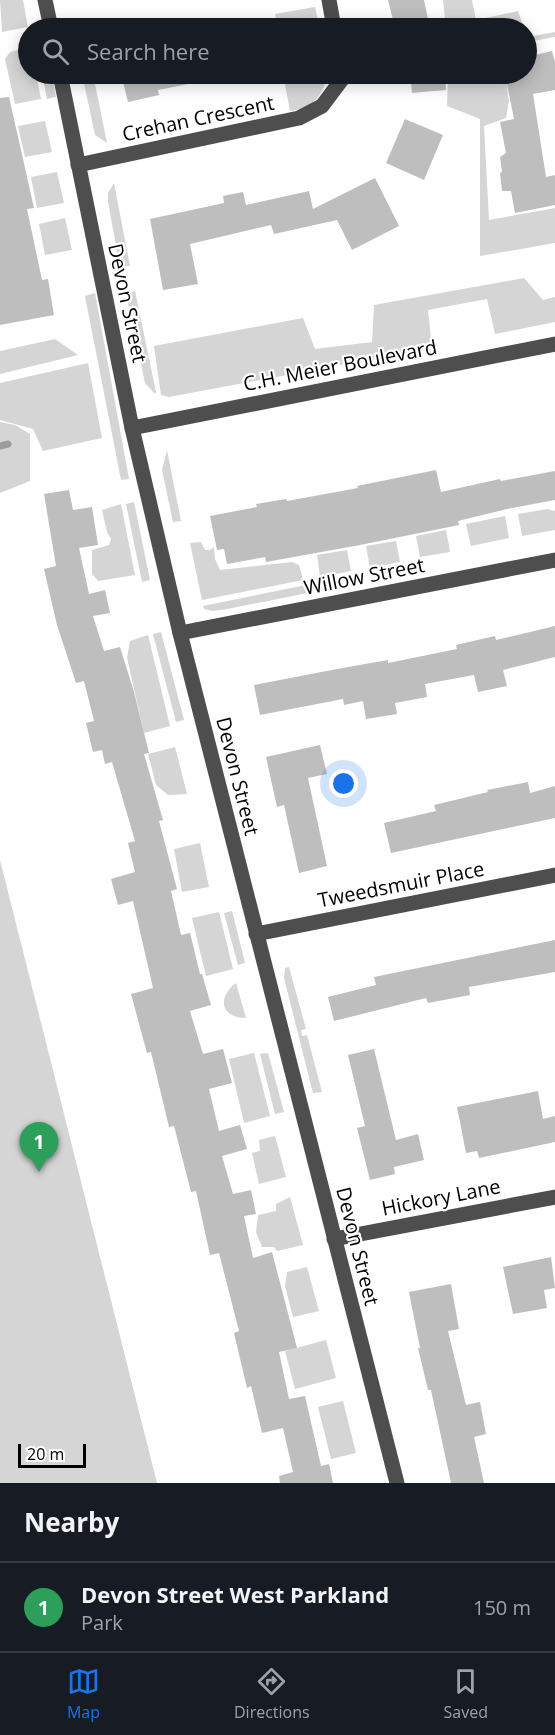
<!DOCTYPE html>
<style>
body{margin:0;font-family:"Open Sans",sans-serif;background:#20242c;color:#f1f3f6}
.scale{position:absolute;left:18px;bottom:15px;width:68px;box-sizing:border-box;padding-left:6px;border:3px solid #000;border-top:0;font-size:16px;line-height:21px;white-space:nowrap;color:#000;-webkit-text-stroke:4px #fff;paint-order:stroke}
.you{position:absolute;left:344px;top:784px;width:21px;height:21px;margin:-15px;border:4px solid #fff;border-radius:50%;background:#1a73e8;box-shadow:0 0 0 9px #1a73e833}
.badge{display:grid;place-items:center;width:39px;height:39px;border-radius:50%;background:#1a73e8;color:#fff;font-size:20px;font-weight:700}
.pin{position:absolute;translate:-50% -50px;filter:drop-shadow(0 2px 3px #0008)}
.pin::after{content:'';position:absolute;top:32px;width:21px;height:18px;background:inherit;clip-path:polygon(0 0,100% 0,50% 100%)}
.list{margin:0;padding:0;list-style:none}
h2{display:flex;justify-content:space-between;align-items:center;height:78px;margin:0;padding:0 24px;font-size:26px}
h2 small{font-size:20px;font-weight:400;color:#9ea1a6}
.list li{display:grid;grid-template-columns:39px 1fr auto;gap:18px;align-items:center;box-sizing:border-box;height:90px;padding:0 24px;border-top:2px solid #363941}
.list b{display:block;font-size:22px;white-space:nowrap}
.list p{margin:0;font-size:20px;white-space:nowrap;color:#9ea1a6}
.list em{font-size:20px;font-style:normal;color:#9ea1a6}
.icon{flex:none;width:33px;height:33px;fill:none;stroke:currentColor;stroke-width:2;stroke-linecap:round;stroke-linejoin:round}
.map{position:relative;flex:none;width:555px;height:1483px;overflow:hidden}
.search{position:absolute;background:#171b24;box-shadow:0 3px 15px #0003;left:18px;right:18px;top:18px;height:66px;display:flex;align-items:center;gap:15px;box-sizing:border-box;padding:0 21px;border-radius:33px;color:#9ea1a6;font-size:22px}
.sheet{height:168px;background:#171b24}
nav{display:flex;justify-content:space-around;align-items:center;box-sizing:border-box;height:84px;border-top:2px solid #363941;background:#171b24;font-size:16px;color:#9ea1a6}
nav a{display:grid;justify-items:center;gap:3px}
nav .on{color:#1a73e8}
.map>svg:first-child{display:block}
.green{fill:#d5d5d5}
.lines{fill:none;stroke-linecap:round;stroke-linejoin:round}
.stream{stroke:#9c9c9c;stroke-width:7}
.building{fill:#bebebe}
.minor{stroke:#4e4e4e;stroke-width:15}
.labels{text-anchor:middle;dominant-baseline:central;stroke-width:4.5;stroke-linejoin:round;paint-order:stroke}
.street-label{font-size:20px;fill:#000;stroke:#fff}
</style>
<div class="map">
<svg width="555" height="1483" viewBox="0 0 555 1483">
<rect width="100%" height="100%" fill="#fff"/>
<g class="green">
<path d="M 0,0 L 23,0 L 28,27 L 2,32 Z"/>
<path d="M 443,0 L 472,0 L 476,20 L 518,11 L 524,28 L 446,28 Z"/>
<path d="M 315,7 L 320,28 L 278,28 L 275,14 Z"/>
<path d="M 555,32 L 555,37 L 527,42 L 527,35 L 528,37 Z"/>
<path d="M 28,47 L 28,74 L 36,74 L 41,99 L 15,104 L 5,59 L 10,52 Z"/>
<path d="M 42,74 L 52,74 L 56,97 L 47,99 Z"/>
<path d="M 82,74 L 93,74 L 107,143 L 95,135 Z"/>
<path d="M 283,74 L 328,74 C 322,96 315,107 290,111 Z"/>
<path d="M 448,74 L 505,74 L 509,101 L 506,118 L 484,126 L 489,220 L 555,208 L 555,243 L 480,256 L 480,119 L 447,106 Z"/>
<path d="M 45,121 L 52,152 L 25,157 L 18,126 Z"/>
<path d="M 57,172 L 64,203 L 37,208 L 31,177 Z"/>
<path d="M 114,183 L 130,266 L 120,267 L 108,202 L 108,193 Z"/>
<path d="M 65,218 L 72,250 L 45,255 L 39,224 Z"/>
<path d="M 524,278 L 543,300 L 555,297 L 555,322 L 495,334 L 487,299 L 428,310 L 432,348 L 169,397 L 161,395 L 154,346 L 303,318 L 315,349 L 372,342 L 374,305 Z"/>
<path d="M 135,291 L 156,392 L 155,394 L 145,383 L 126,294 Z"/>
<path d="M 95,293 L 129,479 L 121,480 L 85,296 Z"/>
<path d="M 55,339 L 78,355 L 0,374 L 0,351 Z"/>
<path d="M 88,363 L 102,438 L 43,451 L 33,429 L 0,420 L 0,383 Z"/>
<path d="M 0,422 L 15,425 L 30,434 L 30,481 L 0,493 Z"/>
<path d="M 167,450 L 181,521 L 173,522 L 162,470 Z"/>
<path d="M 134,502 L 150,580 L 142,582 L 126,504 Z"/>
<path d="M 121,504 L 135,575 L 98,581 L 92,574 L 92,550 L 109,545 L 111,539 L 107,532 L 102,510 Z"/>
<path d="M 548,509 L 555,511 L 555,530 L 522,536 L 518,514 Z"/>
<path d="M 505,516 L 509,538 L 471,546 L 466,524 Z"/>
<path d="M 446,530 L 450,552 L 420,557 L 416,536 Z"/>
<path d="M 396,541 L 400,562 L 370,568 L 366,546 Z"/>
<path d="M 201,542 L 205,550 L 210,550 L 214,547 L 215,559 L 220,570 L 292,562 L 299,565 L 303,580 L 202,600 L 190,543 Z"/>
<path d="M 347,550 L 351,571 L 320,577 L 317,555 Z"/>
<path d="M 306,585 L 308,593 L 227,609 L 213,611 L 204,609 L 203,606 Z"/>
<path d="M 161,632 L 184,720 L 176,722 L 153,634 Z"/>
<path d="M 148,635 L 170,726 L 144,733 L 127,658 L 130,641 Z"/>
<path d="M 175,747 L 187,794 L 168,795 L 156,785 L 148,754 Z"/>
<path d="M 200,843 L 209,887 L 182,892 L 174,849 Z"/>
<path d="M 0,860 L 157,1483 L 0,1483 Z"/>
<path d="M 232,911 L 245,963 L 238,965 L 224,913 Z"/>
<path d="M 219,912 L 233,969 L 206,976 L 192,918 Z"/>
<path d="M 289,967 L 306,1029 L 301,1030 L 302,1036 L 307,1035 L 322,1092 L 313,1093 L 284,978 L 285,968 Z"/>
<path d="M 236,983 L 246,1018 C 220,1018 217,997 236,983 Z"/>
<path d="M 254,1053 L 270,1116 L 244,1123 L 229,1059 Z"/>
<path d="M 268,1053 L 284,1112 L 275,1114 L 260,1054 Z"/>
<path d="M 275,1136 L 286,1177 L 259,1184 L 252,1153 L 260,1151 L 259,1140 Z"/>
<path d="M 290,1197 L 303,1245 L 277,1251 L 274,1247 L 262,1247 L 256,1232 L 258,1215 L 276,1211 L 276,1204 Z"/>
<path d="M 307,1267 L 319,1311 L 293,1317 L 285,1286 L 287,1272 Z"/>
<path d="M 326,1340 L 336,1378 L 295,1389 L 285,1351 Z"/>
<path d="M 343,1401 L 356,1453 L 331,1459 L 318,1407 Z"/>
</g>
<g class="lines">
<path class="stream" d="M 0,446 L 8,444"/>
</g>
<g class="building">
<path d="M 388,0 L 424,0 L 429,23 L 395,28 Z"/>
<path d="M 552,51 L 555,62 L 555,90 L 533,94 L 546,177 L 555,175 L 555,205 L 515,213 L 511,191 L 502,191 L 500,173 L 502,172 L 500,157 L 506,153 L 500,122 L 514,119 L 505,74 L 526,74 L 526,57 Z"/>
<path d="M 121,74 L 197,74 L 198,82 L 158,90 L 159,95 L 128,102 Z"/>
<path d="M 410,74 L 445,74 L 446,90 L 412,93 Z"/>
<path d="M 9,97 L 34,208 L 27,209 L 42,280 L 48,279 L 54,315 L 0,325 L 0,98 Z"/>
<path d="M 405,119 L 443,135 L 424,180 L 386,163 Z"/>
<path d="M 375,178 L 399,226 L 352,250 L 337,220 L 274,234 L 271,225 L 190,244 L 198,284 L 163,290 L 150,219 L 224,203 L 223,196 L 243,192 L 246,205 L 309,191 L 313,209 Z"/>
<path d="M 436,470 L 441,492 L 500,479 L 501,481 L 555,471 L 555,500 L 507,509 L 458,521 L 459,525 L 360,545 L 266,562 L 265,557 L 227,564 L 224,549 L 217,550 L 210,516 L 257,507 L 256,504 L 286,499 L 287,501 L 358,488 L 357,486 Z"/>
<path d="M 69,490 L 73,510 L 92,507 L 98,545 L 79,548 L 89,594 L 105,590 L 110,613 L 93,616 L 104,651 L 120,647 L 134,692 L 149,753 L 144,754 L 163,820 L 159,821 L 177,889 L 171,891 L 181,935 L 190,933 L 200,974 L 202,974 L 211,1005 L 190,1011 L 203,1054 L 223,1049 L 232,1083 L 209,1089 L 219,1131 L 240,1125 L 247,1149 L 222,1156 L 233,1194 L 251,1190 L 256,1214 L 244,1216 L 253,1258 L 272,1252 L 297,1348 L 279,1352 L 289,1399 L 305,1396 L 321,1466 L 329,1464 L 333,1483 L 280,1483 L 279,1476 L 293,1472 L 283,1428 L 262,1433 L 251,1386 L 247,1388 L 234,1333 L 239,1331 L 219,1253 L 210,1255 L 196,1191 L 191,1192 L 174,1126 L 169,1127 L 151,1052 L 147,1053 L 131,994 L 153,988 L 133,901 L 118,905 L 111,879 L 135,872 L 128,843 L 135,841 L 112,762 L 105,764 L 102,750 L 93,752 L 86,723 L 94,721 L 84,681 L 76,683 L 57,625 L 44,569 L 56,566 L 44,494 Z"/>
<path d="M 555,626 L 555,657 L 503,670 L 507,686 L 478,692 L 474,675 L 425,684 L 427,697 L 395,703 L 397,714 L 366,719 L 363,701 L 344,705 L 343,699 L 260,715 L 254,685 L 337,669 L 388,660 L 388,663 L 457,649 L 456,645 L 495,636 L 496,640 Z"/>
<path d="M 320,745 L 327,774 L 308,778 L 327,866 L 299,873 L 284,805 L 277,807 L 266,757 Z"/>
<path d="M 528,782 L 530,793 L 555,786 L 555,818 L 391,853 L 384,823 L 436,811 L 434,805 L 488,792 L 487,790 Z"/>
<path d="M 555,940 L 555,972 L 469,987 L 470,995 L 428,1003 L 426,998 L 334,1021 L 328,997 L 376,985 L 374,977 Z"/>
<path d="M 374,1049 L 396,1140 L 418,1134 L 424,1160 L 394,1167 L 395,1174 L 370,1180 L 357,1128 L 365,1126 L 348,1055 Z"/>
<path d="M 538,1091 L 543,1119 L 555,1116 L 555,1142 L 479,1158 L 477,1151 L 466,1153 L 457,1107 Z"/>
<path d="M 551,1257 L 555,1288 L 544,1290 L 547,1308 L 513,1314 L 503,1267 Z"/>
<path d="M 451,1284 L 459,1329 L 448,1331 L 466,1405 L 480,1402 L 486,1434 L 474,1437 L 484,1483 L 451,1483 L 431,1390 L 428,1390 L 418,1348 L 420,1348 L 409,1292 Z"/>
</g>
<g class="lines">
<g class="minor">
<path d="M 45,0 L 51,28"/>
<path d="M 329,0 L 334,28"/>
<path d="M 60,74 L 132,428 L 180,633 L 397,1483"/>
<path d="M 78,165 L 299,118 L 322,106 L 343,78 L 342,74"/>
<path d="M 132,428 L 555,344"/>
<path d="M 180,633 L 555,560"/>
<path d="M 256,934 L 555,875"/>
<path d="M 334,1239 L 555,1197"/>
</g>
</g>
<g class="labels">
<g class="street-label">
<text transform="translate(198 118) rotate(-12)">Crehan Crescent</text>
<text transform="translate(128 303) rotate(78)">Devon Street</text>
<text transform="translate(340 365) rotate(-11)">C.H. Meier Boulevard</text>
<text transform="translate(364 576) rotate(-11)">Willow Street</text>
<text transform="translate(238 776) rotate(76)">Devon Street</text>
<text transform="translate(401 884) rotate(-11)">Tweedsmuir Place</text>
<text transform="translate(441 1197) rotate(-11)">Hickory Lane</text>
<text transform="translate(358 1246) rotate(76)">Devon Street</text>
</g>
</g>
</svg>
<div class="scale">20 m</div>
<div class="you"></div>
<div class="pin badge" style="left:39px;top:1172px;background:#2e9e5b">1</div>
<div class="search"><svg class="icon" aria-label="search" viewBox="0 0 24 24"><circle cx="10" cy="10" r="6"/><path d="M15 15l6 6"/></svg>Search here</div>
</div>
<section class="sheet">
<h2>Nearby<small></small></h2>
<ul class="list">
<li><span class="badge" style="background:#2e9e5b">1</span><div><b>Devon Street West Parkland</b><p>Park</p></div><em>150 m</em></li>
</ul>
</section>
<nav>
<a class="on"><svg class="icon" aria-label="map" viewBox="0 0 24 24"><path d="M3 6l6-2 6 2 6-2v14l-6 2-6-2-6 2zM9 4v14M15 6v14"/></svg>Map</a>
<a><svg class="icon" aria-label="directions" viewBox="0 0 24 24"><path d="M12 3l9 9-9 9-9-9zM9 14v-3h6M13 9l2 2-2 2"/></svg>Directions</a>
<a><svg class="icon" aria-label="saved" viewBox="0 0 24 24"><path d="M7 4h10v16l-5-4-5 4z"/></svg>Saved</a>
</nav>
